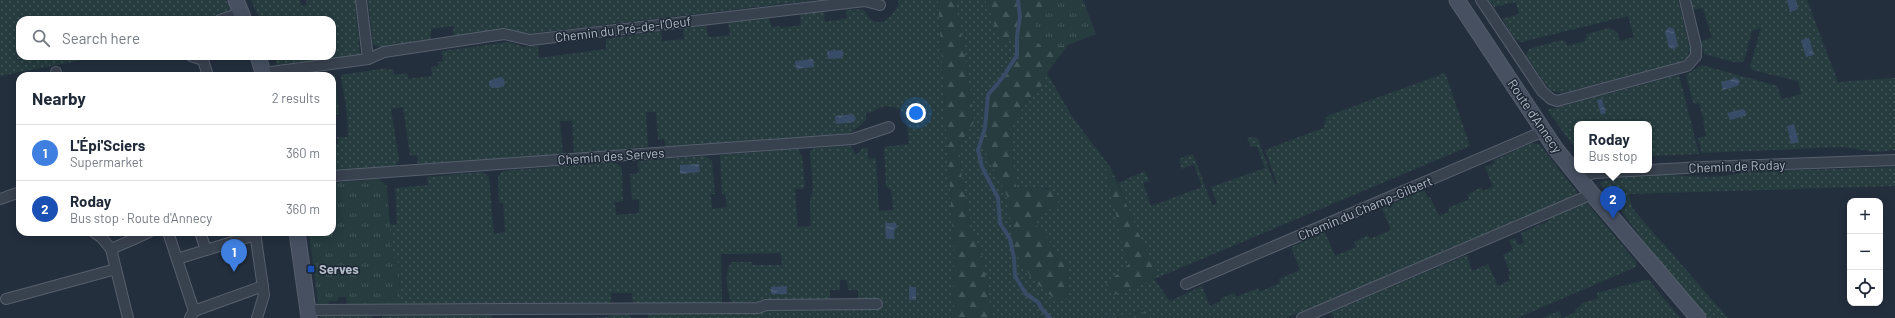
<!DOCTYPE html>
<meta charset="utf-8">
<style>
body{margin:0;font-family:Barlow,sans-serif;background:#f2f2f3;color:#1f2937}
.controls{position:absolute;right:12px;bottom:12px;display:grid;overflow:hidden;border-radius:8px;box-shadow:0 2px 10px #0003}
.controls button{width:36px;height:36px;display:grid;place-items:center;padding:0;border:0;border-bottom:1px solid #e0e1e3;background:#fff;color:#1f2937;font:20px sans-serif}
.you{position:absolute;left:916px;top:113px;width:14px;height:14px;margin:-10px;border:3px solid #fff;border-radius:50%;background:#1a73e8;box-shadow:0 0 0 6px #1a73e833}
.badge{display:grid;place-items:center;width:26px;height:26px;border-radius:50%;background:#7c3aed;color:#fff;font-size:13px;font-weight:700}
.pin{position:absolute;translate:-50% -33px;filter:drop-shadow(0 1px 2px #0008)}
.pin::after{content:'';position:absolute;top:21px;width:14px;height:12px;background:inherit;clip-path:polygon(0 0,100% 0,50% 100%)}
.popup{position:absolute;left:1574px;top:121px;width:78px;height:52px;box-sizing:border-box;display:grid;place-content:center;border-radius:8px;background:#fff;filter:drop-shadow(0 1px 3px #0005);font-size:13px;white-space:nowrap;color:#747a83}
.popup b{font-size:15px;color:#1f2937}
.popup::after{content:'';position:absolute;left:50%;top:100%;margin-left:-8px;border:8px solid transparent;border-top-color:#fff}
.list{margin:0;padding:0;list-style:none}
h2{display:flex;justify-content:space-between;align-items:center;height:52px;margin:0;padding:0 16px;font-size:17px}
h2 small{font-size:13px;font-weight:400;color:#747a83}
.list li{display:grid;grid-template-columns:26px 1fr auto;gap:12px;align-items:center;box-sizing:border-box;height:56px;padding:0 16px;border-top:1px solid #e0e1e3}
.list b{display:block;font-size:15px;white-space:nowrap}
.list p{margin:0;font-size:13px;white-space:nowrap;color:#747a83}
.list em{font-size:13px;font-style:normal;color:#747a83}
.icon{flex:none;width:22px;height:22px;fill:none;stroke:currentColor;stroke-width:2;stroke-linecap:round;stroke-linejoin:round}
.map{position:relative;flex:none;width:1895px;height:318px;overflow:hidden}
.search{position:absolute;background:#fff;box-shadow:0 2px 10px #0003;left:16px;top:16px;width:320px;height:44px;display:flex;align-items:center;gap:10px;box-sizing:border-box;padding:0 14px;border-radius:12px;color:#747a83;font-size:15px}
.panel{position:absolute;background:#fff;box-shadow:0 2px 10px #0003;left:16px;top:72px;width:320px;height:164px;border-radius:12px}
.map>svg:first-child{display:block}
.grass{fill:url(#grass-dots)}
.forest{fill:url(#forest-firs)}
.wetland{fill:url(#wetland-marsh)}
.park{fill:url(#park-tufts)}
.water{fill:url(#water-ripples)}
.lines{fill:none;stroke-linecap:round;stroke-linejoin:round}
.stream{stroke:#394c67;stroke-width:4}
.street-casing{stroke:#565f6c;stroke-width:12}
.secondary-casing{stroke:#565f6c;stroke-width:17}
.street{stroke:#38414e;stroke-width:10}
.secondary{stroke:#465061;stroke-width:15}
.transit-dot{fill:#1a4fb4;stroke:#1d2633;stroke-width:1.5}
.labels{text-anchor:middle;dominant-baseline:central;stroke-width:3;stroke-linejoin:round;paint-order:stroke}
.street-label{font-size:13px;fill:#b4bcc9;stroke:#1d2633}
.poi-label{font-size:13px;font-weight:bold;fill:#b4bcc9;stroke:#1d2633;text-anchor:start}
</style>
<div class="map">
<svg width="1895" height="318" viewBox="0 0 1895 318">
<defs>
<pattern id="grass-dots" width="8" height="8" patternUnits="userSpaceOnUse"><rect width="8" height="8" fill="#263c3f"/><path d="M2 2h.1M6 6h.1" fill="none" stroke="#435659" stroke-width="1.8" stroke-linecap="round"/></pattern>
<pattern id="forest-firs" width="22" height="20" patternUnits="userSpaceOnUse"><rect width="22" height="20" fill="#263c3f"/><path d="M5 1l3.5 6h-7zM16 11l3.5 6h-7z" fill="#435659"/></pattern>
<pattern id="wetland-marsh" width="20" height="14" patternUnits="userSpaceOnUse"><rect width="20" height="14" fill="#263c3f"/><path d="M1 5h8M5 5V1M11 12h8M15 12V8" fill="none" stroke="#435659"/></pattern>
<pattern id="park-tufts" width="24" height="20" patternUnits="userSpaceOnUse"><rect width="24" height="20" fill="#263c3f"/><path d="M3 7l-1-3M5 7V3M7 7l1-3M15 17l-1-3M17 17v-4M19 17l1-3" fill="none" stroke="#435659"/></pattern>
<pattern id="water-ripples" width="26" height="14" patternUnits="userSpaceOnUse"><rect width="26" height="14" fill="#394c67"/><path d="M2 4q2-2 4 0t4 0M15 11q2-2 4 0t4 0" fill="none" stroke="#53647b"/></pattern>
</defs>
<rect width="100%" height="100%" fill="#242f3e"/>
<g class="grass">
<path d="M 0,0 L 226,0 L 231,11 L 204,20 L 20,20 L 20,56 L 102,56 L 0,76 Z"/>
<path d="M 251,0 L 300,0 L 301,6 L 307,5 L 306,0 L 355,0 L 360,55 L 277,66 L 274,56 L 332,56 L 332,20 L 260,20 Z"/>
<path d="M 368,0 L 815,0 L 525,34 L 511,30 L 454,36 L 453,26 L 431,29 L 431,37 L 429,40 L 379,47 L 373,44 Z"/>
<path d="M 898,0 L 938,0 L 954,252 L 953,318 L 648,318 L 648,313 L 761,313 L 766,308 L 826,308 L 828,310 L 880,308 L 880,298 L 870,298 L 866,302 L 858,300 L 858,290 L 848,290 L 847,280 L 840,280 L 840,290 L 830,290 L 830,300 L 732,303 C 727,291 723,273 732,262 L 752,262 L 752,265 L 782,265 L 781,253 L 721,254 L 722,304 L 633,304 L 632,293 L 611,293 L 611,304 L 401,304 L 398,261 L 392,256 L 389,225 L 397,224 L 395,188 L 428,185 L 427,177 L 483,172 L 489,177 L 494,234 L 505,232 L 503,203 L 499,203 L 498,176 L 503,171 L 615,162 L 622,168 L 623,201 L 615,202 L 616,215 L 639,213 L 639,199 L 632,200 L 630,174 L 639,173 L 638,161 L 706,156 L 712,161 L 715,194 L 711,194 L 712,209 L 727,207 L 725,194 L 722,194 L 720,155 L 798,149 L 802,156 L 805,186 L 803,189 L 795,189 L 798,227 L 811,226 L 810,199 L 813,191 L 810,151 L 816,148 L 851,146 L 856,155 L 863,148 L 868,148 L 868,159 L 876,158 L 879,211 L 893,210 L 891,190 L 886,186 L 884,147 L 909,144 L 906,119 L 901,110 C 895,108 888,105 882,107 C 876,109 873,113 866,113 L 866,120 L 851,133 L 666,147 L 664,139 L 658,140 L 656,112 L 646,112 L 648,147 L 574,154 L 572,121 L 560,121 L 563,154 L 418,164 L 417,155 L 410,156 L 403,107 L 391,109 L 399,160 L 396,166 L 332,170 L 332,145 L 338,144 L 337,137 L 348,137 L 347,114 L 341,75 L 387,68 L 387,70 L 393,69 L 394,75 L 407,73 L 408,79 L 432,76 L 431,67 L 438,66 L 438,62 L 443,61 L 442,51 L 509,42 L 524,47 L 538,46 L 539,58 L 606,49 L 606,39 L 661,31 L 662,41 L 684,39 L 683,28 L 706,26 L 708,36 L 711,37 L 730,35 L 728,23 L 769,18 L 771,27 L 780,26 L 780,28 L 801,25 L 800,14 L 824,11 L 825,22 L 847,18 L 846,10 L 863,9 C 875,31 889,23 899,4 Z"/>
<path d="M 955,0 L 986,0 L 986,3 L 1022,37 L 1021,56 L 990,95 L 987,124 L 982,145 L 1007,196 L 1016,254 L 1067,298 L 1068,275 L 1066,263 L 1033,221 L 1043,212 L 1055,207 L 1047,188 L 1016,188 L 1010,126 L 1025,104 L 1044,83 L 1047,73 L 1073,118 L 1111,168 L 1106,170 L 1122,241 L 1129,264 L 1107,284 L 1114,295 L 1154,279 L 1170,301 L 1202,286 L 1210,306 L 1221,301 L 1220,298 L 1235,293 L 1236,297 L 1258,288 L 1259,292 L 1280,283 L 1279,279 L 1300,270 L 1291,247 L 1325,232 L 1335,256 L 1356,247 L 1354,242 L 1368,235 L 1370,239 L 1391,230 L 1382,208 L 1424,190 L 1428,198 L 1430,197 L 1439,216 L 1449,212 L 1448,208 L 1469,199 L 1467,195 L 1481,187 L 1483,191 L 1493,187 L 1485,167 L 1495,163 L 1494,160 L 1532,143 L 1539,144 L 1577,192 L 1575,197 L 1286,318 L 1150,318 L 1145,311 L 1141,310 L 1129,315 L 1105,318 L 992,318 L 983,260 L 971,225 L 962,180 L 959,146 L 974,122 L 967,67 Z"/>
<path d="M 1489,0 L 1678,0 L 1690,49 L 1687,57 L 1678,63 L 1561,93 L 1550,90 L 1526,56 L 1529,49 L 1561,40 L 1566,42 L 1567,46 L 1585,41 L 1587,34 L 1609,28 L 1617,32 L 1620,41 L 1634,37 L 1628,16 L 1521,42 L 1515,39 L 1502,19 L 1519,14 L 1516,2 L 1494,7 Z"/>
<path d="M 1690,0 L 1807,0 L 1838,82 L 1895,78 L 1895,150 L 1876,152 L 1843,147 L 1702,153 L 1698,138 L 1706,136 L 1703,122 L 1704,121 L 1699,103 L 1695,104 L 1693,102 L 1686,75 L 1702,65 L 1777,86 L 1782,99 L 1801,94 L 1798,81 L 1752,70 L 1750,66 L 1761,28 L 1752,31 L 1744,61 L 1738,63 L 1704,54 L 1701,41 L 1712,38 L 1703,8 L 1692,10 Z"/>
<path d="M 1445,73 L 1470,146 L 1159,277 L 1138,232 L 1118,183 L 1145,171 L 1149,181 L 1143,183 L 1151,206 L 1202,187 L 1194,164 L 1182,169 L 1179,159 L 1193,154 L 1212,205 L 1217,204 L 1211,187 L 1265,168 L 1257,146 L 1251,147 L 1247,138 L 1254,137 L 1258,139 L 1275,185 L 1277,184 L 1265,150 L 1323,128 L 1327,116 Z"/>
<path d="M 335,75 L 339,113 L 337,115 L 332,116 L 332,76 L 327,76 Z"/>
<path d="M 1679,75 L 1699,154 L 1649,156 L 1649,124 L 1577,124 L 1577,151 L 1547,110 Z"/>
<path d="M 1895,167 L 1895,186 L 1628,194 L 1633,209 L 1728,318 L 1708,318 L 1644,243 L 1638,233 L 1600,183 L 1603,181 C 1617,179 1632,176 1646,175 C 1678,173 1713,182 1744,172 Z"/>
<path d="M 1584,202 L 1588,204 L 1636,262 L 1636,267 L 1517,318 L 1334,318 L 1331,312 L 1467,255 L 1472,271 L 1488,264 L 1498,286 L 1510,280 L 1508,274 L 1510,273 L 1503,255 L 1513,250 L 1509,240 L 1515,238 L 1518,245 L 1524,243 L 1521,233 L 1548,221 L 1547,218 Z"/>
<path d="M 1645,280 L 1649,280 L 1680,318 L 1542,318 L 1559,311 L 1562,318 L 1576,312 L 1575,309 L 1581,306 L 1580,304 L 1599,298 L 1597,293 Z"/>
<path d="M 320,314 L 371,315 L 373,318 L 320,318 Z"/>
<path d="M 402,314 L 492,314 L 492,318 L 382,318 L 383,316 Z"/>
<path d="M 629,314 L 631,318 L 586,318 L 608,317 L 609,315 Z"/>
</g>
<g class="forest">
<path d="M 938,0 L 955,0 L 967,67 L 974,122 L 959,146 L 962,180 L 971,225 L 983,260 L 992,318 L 953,318 L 954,252 Z"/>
<path d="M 986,0 L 1045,0 L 1033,31 L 1043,48 L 1068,45 L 1047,73 L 1044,83 L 1025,104 L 1010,126 L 1016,187 C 1032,188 1051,184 1059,200 L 1055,207 L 1043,212 L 1033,221 L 1066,263 L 1068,275 L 1067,298 L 1057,301 L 1032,279 L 1016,254 L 1007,196 L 982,145 L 987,124 L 990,95 L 1021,56 L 1022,37 L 1001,43 Z"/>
<path d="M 1111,168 L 1138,232 L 1159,277 L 1114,295 L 1106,284 L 1129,264 L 1122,241 L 1106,170 Z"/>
</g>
<path class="wetland" d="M 1141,310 L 1145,311 L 1150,318 L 1105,318 L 1129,315 Z"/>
<g class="park">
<path d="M 1045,0 L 1083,0 L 1096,34 L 1068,45 L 1043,48 L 1037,42 L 1033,31 Z"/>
<path d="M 379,179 L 387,186 L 392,256 L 398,261 L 401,304 L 347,304 L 346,297 L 338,297 L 338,301 L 329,301 L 328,304 L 318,304 L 309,232 L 332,232 L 332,183 Z"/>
</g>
<g class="water">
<path d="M 1787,0 L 1796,0 L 1798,9 L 1790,12 Z"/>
<path d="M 1669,27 L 1674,29 L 1678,45 L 1675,49 L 1669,48 L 1665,31 Z"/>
<path d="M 1809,38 L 1814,55 L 1806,57 L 1801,40 Z"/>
<path d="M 841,50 L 844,53 L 842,58 L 828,59 L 827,51 Z"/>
<path d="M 813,59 L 814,67 L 796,69 L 795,61 Z"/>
<path d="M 501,77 L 504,79 L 505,84 L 503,87 L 492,88 L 489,86 L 489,82 L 491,80 Z"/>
<path d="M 1736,78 L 1740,81 L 1738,86 L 1723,90 L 1721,82 Z"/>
<path d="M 1602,99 L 1606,113 L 1601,115 L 1597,100 Z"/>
<path d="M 1743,109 L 1746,112 L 1745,116 L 1730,120 L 1727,113 Z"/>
<path d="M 853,114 L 856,118 L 854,122 L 836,124 L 835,116 Z"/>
<path d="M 1794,124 L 1799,142 L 1791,144 L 1787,126 Z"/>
<path d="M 699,164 L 700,172 L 680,174 L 680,165 Z"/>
<path d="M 885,223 L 896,223 L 897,228 L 894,229 L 894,239 L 886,239 Z"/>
<path d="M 787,286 L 787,294 L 771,294 L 771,287 Z"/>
<rect x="909" y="287" width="7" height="13"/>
</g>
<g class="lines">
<path class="stream" d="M 1018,0 L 1020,17 L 1017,36 L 1017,55 L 1003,77 L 988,95 L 985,128 L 978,150 L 982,167 L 998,198 L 1000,223 L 1010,239 L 1014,258 L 1015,276 L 1026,294 L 1038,302 L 1041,308 L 1050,318"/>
<g class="street-casing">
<g id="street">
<path d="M 361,0 L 368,59"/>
<path d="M 1481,0 L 1542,91 L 1551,99 L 1557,101 L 1687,66 L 1696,56 L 1696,46 L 1685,0"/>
<path d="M 220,20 L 241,13"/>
<path d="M 191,56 L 203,60 L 208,76"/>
<path d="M 264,73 L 368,59 L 384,52 L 504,34 L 530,40 L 865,1 L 880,5"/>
<path d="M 56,76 L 56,72"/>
<path d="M 332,176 L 853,139 L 889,127"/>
<path d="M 1579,178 L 1594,173 L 1704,167 L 1895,160"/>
<path d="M 0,199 L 20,192"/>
<path d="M 94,232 L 101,237 L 111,249 L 128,318"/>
<path d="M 168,232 L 194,311 L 190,318"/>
<path d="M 255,232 L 264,295 L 257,318"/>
<path d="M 134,239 L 149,232"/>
<path d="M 111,249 L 134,239 L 133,232"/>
<path d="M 206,250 L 255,235"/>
<path d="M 177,259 L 206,250 L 200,232"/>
<path d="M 1186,284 L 1544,131"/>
<path d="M 6,299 L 116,269"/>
<path d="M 308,310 L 758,308 L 766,305 L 877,304"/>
<path d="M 194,311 L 263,286"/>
<path d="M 1302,318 L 1592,194"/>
</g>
</g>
<g class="secondary-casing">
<g id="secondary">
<path d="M 236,0 L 244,20"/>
<path d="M 1457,0 L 1555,148 L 1592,194 L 1698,318"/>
<path d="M 258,56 L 264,76"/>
<path d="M 297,232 L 309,318"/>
</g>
</g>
<use href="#street" class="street"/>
<use href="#secondary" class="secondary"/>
</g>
<rect class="transit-dot" x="307" y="265" width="8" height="8" rx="2"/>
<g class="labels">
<g class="street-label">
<text transform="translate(623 29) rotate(-7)">Chemin du Pré-de-l'Oeuf</text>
<text transform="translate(1535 116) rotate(56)">Route d'Annecy</text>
<text transform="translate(611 156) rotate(-4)">Chemin des Serves</text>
<text transform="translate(1737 166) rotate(-2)">Chemin de Roday</text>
<text transform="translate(1365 208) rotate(-23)">Chemin du Champ-Gilbert</text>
</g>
<g class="poi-label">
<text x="319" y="269">Serves</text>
</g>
</g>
</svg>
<div class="controls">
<button>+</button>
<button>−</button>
<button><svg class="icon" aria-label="locate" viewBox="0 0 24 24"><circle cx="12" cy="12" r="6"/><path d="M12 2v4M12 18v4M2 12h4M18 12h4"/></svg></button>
</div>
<div class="you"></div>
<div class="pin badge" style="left:234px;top:272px;background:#3f7fe0">1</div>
<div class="pin badge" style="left:1613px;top:219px;background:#1a4fb4">2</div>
<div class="popup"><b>Roday</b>Bus stop</div>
<div class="search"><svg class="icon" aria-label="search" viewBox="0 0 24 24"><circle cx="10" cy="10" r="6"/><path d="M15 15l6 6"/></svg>Search here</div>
<section class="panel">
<h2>Nearby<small>2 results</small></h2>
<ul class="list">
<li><span class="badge" style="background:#3f7fe0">1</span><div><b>L'Épi'Sciers</b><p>Supermarket</p></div><em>360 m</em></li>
<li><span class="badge" style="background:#1a4fb4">2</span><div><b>Roday</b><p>Bus stop · Route d'Annecy</p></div><em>360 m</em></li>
</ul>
</section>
</div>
